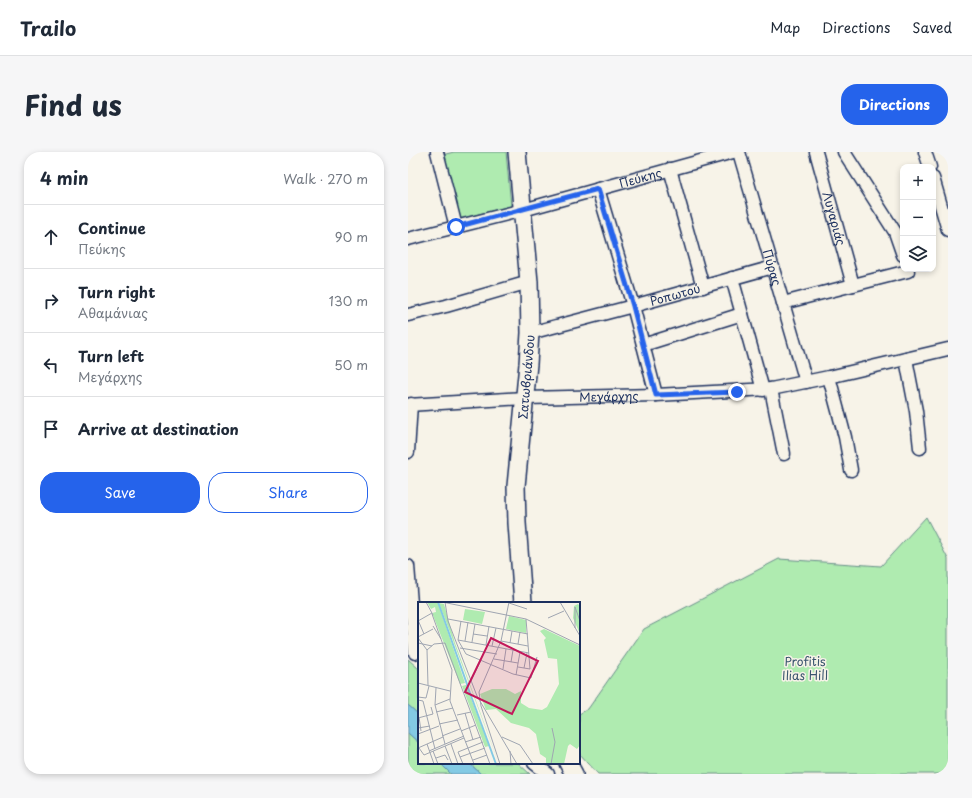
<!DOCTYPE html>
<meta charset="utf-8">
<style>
body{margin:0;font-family:"Playpen Sans",sans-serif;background:#f6f6f7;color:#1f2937}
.controls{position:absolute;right:12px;top:12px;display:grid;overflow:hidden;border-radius:8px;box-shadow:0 2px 6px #0003}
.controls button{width:36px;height:36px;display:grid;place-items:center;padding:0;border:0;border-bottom:1px solid #e0e1e3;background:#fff;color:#1f2937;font:20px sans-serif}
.stop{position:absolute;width:12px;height:12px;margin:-9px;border:3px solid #2563eb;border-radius:50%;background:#fff}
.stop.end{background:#2563eb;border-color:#fff;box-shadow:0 1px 4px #0008}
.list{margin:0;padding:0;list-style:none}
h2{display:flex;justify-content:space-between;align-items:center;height:52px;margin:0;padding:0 16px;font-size:17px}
h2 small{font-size:13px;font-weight:400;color:#747a83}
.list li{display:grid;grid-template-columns:26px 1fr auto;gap:12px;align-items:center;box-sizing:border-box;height:64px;padding:0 16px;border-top:1px solid #e0e1e3}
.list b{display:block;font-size:15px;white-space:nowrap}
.list p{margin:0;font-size:13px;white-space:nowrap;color:#747a83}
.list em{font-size:13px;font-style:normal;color:#747a83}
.actions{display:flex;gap:8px;padding:12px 16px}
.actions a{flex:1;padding:9px 0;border:1px solid #2563eb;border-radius:16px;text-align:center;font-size:14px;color:#2563eb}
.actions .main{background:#2563eb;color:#fff}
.icon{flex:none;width:22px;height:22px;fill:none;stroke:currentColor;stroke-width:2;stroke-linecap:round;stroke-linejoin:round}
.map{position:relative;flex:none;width:540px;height:622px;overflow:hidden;border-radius:16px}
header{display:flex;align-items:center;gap:24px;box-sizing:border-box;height:56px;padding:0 20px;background:#fff;border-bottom:1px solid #e0e1e3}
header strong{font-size:19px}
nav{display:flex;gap:22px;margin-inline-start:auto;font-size:14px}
.intro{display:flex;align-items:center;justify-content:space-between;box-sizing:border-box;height:96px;padding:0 24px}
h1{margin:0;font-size:28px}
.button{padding:10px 18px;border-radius:16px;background:#2563eb;color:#fff;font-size:14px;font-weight:700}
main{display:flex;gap:24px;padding:0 24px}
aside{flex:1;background:#fff;border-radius:16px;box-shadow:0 2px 6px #0003}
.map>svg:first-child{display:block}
.green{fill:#afebb0;stroke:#658d87}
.water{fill:#83cae4;stroke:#598cae}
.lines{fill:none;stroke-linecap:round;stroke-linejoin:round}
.street-casing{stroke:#1b2f5e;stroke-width:15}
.secondary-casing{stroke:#1b2f5e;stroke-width:20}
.street{stroke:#f7f3e8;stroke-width:12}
.secondary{stroke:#f7f3e8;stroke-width:17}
.route{stroke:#2563eb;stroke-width:5}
.labels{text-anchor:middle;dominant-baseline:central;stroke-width:3;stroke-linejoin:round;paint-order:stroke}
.street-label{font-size:12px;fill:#1b2f5e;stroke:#f7f3e8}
.park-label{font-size:12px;fill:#39556e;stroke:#f7f3e8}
.inset-river{fill:none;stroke:#83cae4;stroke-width:2}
.inset-road{fill:none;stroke:#9fa5b1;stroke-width:1}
.view{fill:#c2185b;fill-opacity:0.15;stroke:#c2185b;stroke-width:2}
.inset-edge{fill:none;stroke:#1b2f5e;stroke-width:2}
</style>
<header>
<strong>Trailo</strong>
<nav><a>Map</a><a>Directions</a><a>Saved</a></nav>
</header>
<div class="intro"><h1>Find us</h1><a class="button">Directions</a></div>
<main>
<aside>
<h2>4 min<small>Walk · 270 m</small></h2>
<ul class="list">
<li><svg class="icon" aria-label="ahead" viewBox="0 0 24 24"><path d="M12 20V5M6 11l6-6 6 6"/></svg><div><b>Continue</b><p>Πεύκης</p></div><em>90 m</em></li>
<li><svg class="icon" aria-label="right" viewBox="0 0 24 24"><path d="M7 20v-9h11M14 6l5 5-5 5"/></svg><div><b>Turn right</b><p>Αθαμάνιας</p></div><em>130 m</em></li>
<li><svg class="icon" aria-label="left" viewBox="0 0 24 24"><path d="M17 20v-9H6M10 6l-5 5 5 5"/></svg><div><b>Turn left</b><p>Μεγάρχης</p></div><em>50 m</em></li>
<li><svg class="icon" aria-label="arrive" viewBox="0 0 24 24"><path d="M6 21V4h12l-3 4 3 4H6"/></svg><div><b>Arrive at destination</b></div></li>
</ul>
<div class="actions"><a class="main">Save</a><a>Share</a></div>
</aside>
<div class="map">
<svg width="540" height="622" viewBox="0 0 540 622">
<rect width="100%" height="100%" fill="#f7f3e8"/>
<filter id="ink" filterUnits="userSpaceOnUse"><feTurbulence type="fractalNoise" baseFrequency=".025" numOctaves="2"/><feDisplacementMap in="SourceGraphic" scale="8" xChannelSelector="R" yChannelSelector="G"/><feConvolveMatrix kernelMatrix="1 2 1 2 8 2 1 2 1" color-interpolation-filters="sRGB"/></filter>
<g filter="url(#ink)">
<g class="green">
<path d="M 46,0 L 98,0 L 103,54 L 51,67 L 34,3 Z"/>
<path d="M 518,365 L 540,407 L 540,622 L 190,622 L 171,601 L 171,562 L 180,557 L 236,477 L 371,407 L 473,414 Z"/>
<path d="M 0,507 L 11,517 L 11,563 L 0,553 Z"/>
<path d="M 0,581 L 11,591 L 11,611 L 32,611 L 43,622 L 0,622 Z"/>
<path d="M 61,611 L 110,611 L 122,622 L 73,622 Z"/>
</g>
<g class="water">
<path d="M 0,553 L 11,563 L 11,591 L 0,581 Z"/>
<path d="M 32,611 L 61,611 L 73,622 L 43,622 Z"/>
</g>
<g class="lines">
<g class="street-casing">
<g id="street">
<path d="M 29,0 L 48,75"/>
<path id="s1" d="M 331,0 L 398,230"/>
<path id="s2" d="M 408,0 L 445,133"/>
<path d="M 436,0 L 487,80 L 495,103"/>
<path d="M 517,0 L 522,15"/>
<path d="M 262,17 L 295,135"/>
<path d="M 525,26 L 540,78"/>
<path d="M 190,37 L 225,154 L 248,243"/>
<path id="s3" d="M 0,87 L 115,58 L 325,0"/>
<path d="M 324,126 L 355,238"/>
<path d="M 375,151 L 500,119 L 499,117"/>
<path d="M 0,163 L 38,154 L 121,130"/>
<path id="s4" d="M 122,181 L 225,154 L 365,115"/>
<path d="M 235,193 L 334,162"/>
<path d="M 498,207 L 508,259 L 512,296"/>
<path d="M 421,225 L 437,285 L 443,318"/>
<path d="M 363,237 L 376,302"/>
<path id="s5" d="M 0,253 L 117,246 L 248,243 L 363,237 L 421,225 L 540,197"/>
<path d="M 0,300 L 3,252"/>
<path d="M 0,414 L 7,501"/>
<path d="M 126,611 L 140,622"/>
</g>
</g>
<g class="secondary-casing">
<g id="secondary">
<path d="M 109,0 L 121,130 L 122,181 L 120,212 L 108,334 L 109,371 L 115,451"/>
<path d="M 160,611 L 166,622"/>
</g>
</g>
<use href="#street" class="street"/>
<use href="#secondary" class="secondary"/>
</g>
</g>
<g class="lines" filter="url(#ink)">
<path class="route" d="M 48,75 L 190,37 L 225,154 L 248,243 L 329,240"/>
</g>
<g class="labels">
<g class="street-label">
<text stroke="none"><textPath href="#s3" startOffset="240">Πεύκης</textPath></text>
<text stroke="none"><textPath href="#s2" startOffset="69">Λυγαριάς</textPath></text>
<text stroke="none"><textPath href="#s1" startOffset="120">Πύρας</textPath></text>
<text stroke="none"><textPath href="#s4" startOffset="150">Ροπωτού</textPath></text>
<text transform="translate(118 225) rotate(-85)">Σατωβριάνδου</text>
<text stroke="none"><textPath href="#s5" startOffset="201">Μεγάρχης</textPath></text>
</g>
<g class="park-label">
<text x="397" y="509">Profitis<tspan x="397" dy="14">Ilias Hill</tspan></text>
</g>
</g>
<g transform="translate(10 450)">
<rect width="162" height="162" fill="#f7f3e8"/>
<path d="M 9,0 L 20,1 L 47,81 L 42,82 L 14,11 L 18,10 L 17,5 L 13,7 ZM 21,1 L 26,2 L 37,41 L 81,162 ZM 160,2 L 162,4 L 162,32 L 155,16 L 156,4 ZM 47,7 L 67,10 L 64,22 L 45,18 ZM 91,14 L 108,18 L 108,31 L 88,27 ZM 126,27 L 162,44 L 162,143 L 159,147 L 152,142 L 150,144 L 146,162 L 128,162 L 128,156 L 122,152 L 118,132 L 111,126 L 93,121 L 78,107 L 68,108 L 62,92 L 74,87 L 88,87 L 97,92 L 103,89 L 103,101 L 111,106 L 124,108 L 129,105 L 141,82 L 139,57 L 130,56 L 126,38 L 128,36 L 122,29 ZM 48,83 L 71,144 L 67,145 L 44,84 Z" fill="#afebb0"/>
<path d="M 48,83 L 50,83 L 79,162 L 77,162 Z" fill="#83cae4"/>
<path class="inset-river" d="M 20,0 L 50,85"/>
<path class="inset-road" d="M 8,0 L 15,13M 24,0 L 108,17 L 162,43M 27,0 L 30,19 L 59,94 L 99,162M 142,0 L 162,34M 91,1 L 109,7M 14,12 L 34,68 L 32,99 L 56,162M 130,16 L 146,9M 30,17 L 110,32M 0,18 L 6,32M 0,19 L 14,11M 43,19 L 40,38 L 48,52 L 95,72 L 113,76 L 119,55M 15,24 L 23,37M 157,26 L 157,5 L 162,19M 55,32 L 69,34M 0,35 L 15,27M 0,36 L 9,48 L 10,83M 40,38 L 111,51M 47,39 L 50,20M 83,39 L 110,44M 54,40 L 57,22M 0,41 L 14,44M 92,41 L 94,29M 100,42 L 102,30M 68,43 L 71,24M 74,44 L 78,26M 42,46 L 79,52M 9,48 L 16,42 L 27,41 L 72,162M 76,57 L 100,61M 93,60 L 95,48M 100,65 L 112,67 L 108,17M 106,66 L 109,51M 85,67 L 88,47M 98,73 L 102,50M 53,79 L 63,58M 0,81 L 32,89M 18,86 L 17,103 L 27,142M 0,95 L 8,96 L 11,84M 0,98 L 5,99 L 17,147M 17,103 L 32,97M 18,110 L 35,106M 47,111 L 55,138M 39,113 L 53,110M 1,115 L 3,129M 0,116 L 15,112 L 13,105M 21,122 L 40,118M 0,126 L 12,124M 43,129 L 58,123M 0,132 L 21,124M 24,134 L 42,127M 84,135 L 102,143 L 115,162M 47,140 L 63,135M 9,142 L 16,162M 33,142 L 40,162M 27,144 L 34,162M 0,146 L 25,135M 1,146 L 6,153 L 46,136M 11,149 L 46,134M 15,149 L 20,162M 92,149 L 93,162M 42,155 L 67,146M 18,156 L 27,153 L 30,158M 55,158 L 69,153M 45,162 L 40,150 L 65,140M 82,162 L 63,104 L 61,90 L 83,39 L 91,0M 133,162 L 137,140 L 134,126"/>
<path class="view" d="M 73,36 L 120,59 L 94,112 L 47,90 Z"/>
<rect width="162" height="162" class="inset-edge"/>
</g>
</svg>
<div class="controls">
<button>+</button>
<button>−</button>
<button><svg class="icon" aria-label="layers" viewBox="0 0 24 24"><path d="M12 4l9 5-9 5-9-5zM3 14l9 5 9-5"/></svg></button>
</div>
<div class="stop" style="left:48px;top:75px"></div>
<div class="stop end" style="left:329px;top:240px"></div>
</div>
</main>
